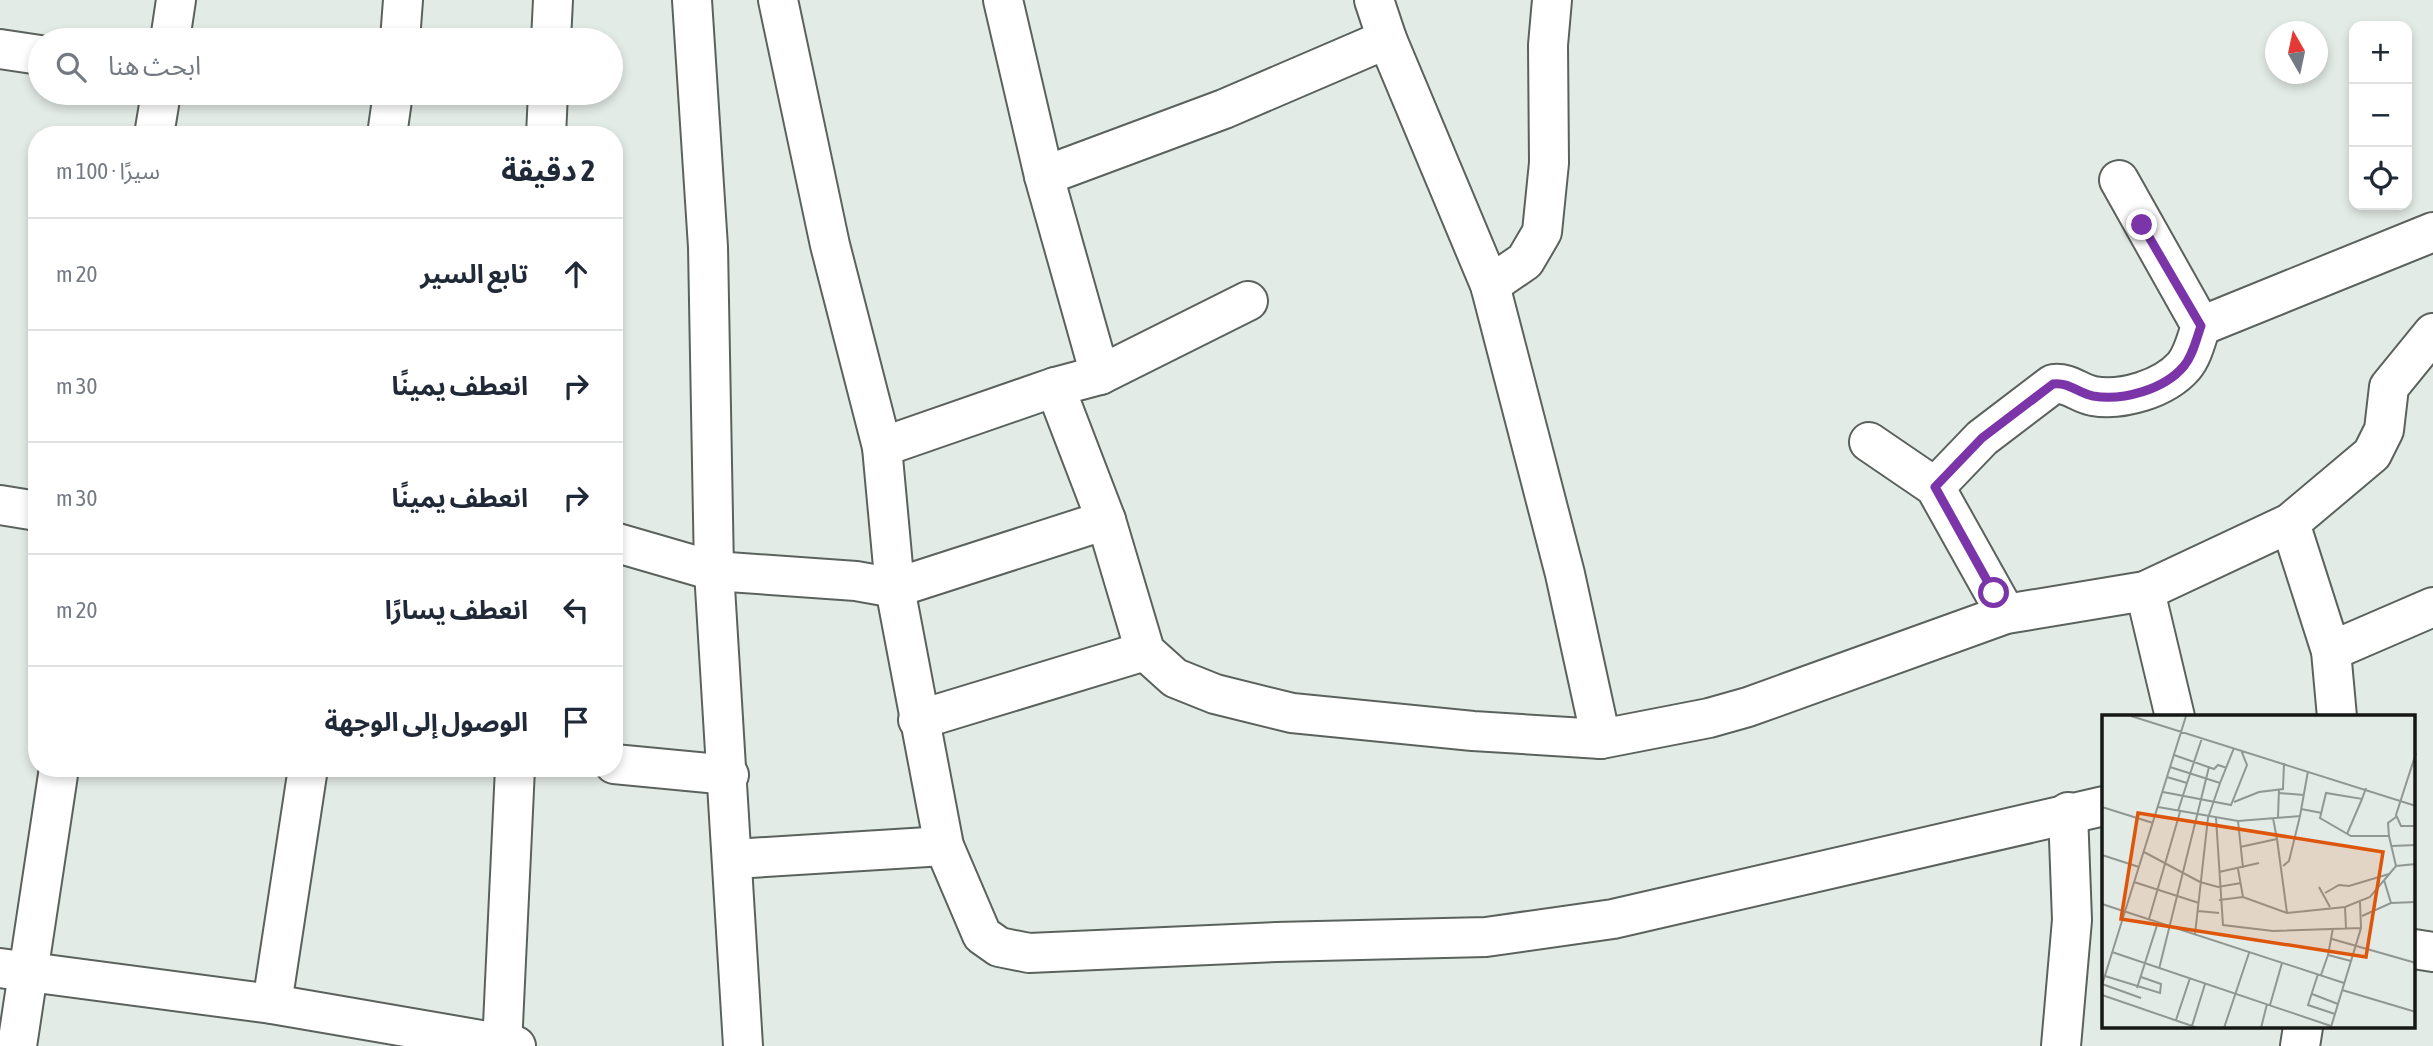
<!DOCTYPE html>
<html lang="ar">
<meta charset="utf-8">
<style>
body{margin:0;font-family:"Asap Condensed","Noto Sans Arabic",sans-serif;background:#f6f6f7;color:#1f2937;direction:rtl}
.controls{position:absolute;right:21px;top:21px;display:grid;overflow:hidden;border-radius:14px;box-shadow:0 4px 10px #0003}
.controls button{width:63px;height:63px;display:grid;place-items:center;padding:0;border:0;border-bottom:2px solid #e0e1e3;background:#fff;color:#1f2937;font:35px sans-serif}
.compass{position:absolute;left:2265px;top:21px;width:63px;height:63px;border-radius:50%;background:#fff;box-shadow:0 4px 10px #0003;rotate:351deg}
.stop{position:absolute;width:21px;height:21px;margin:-16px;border:5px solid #7b35a9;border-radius:50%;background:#fff}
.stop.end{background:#7b35a9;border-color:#fff;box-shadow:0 2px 7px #0008}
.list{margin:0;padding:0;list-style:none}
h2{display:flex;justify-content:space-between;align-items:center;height:91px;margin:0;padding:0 28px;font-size:30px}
h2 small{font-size:23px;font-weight:400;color:#747a83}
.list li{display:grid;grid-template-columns:46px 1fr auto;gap:21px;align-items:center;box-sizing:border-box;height:112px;padding:0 28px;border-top:2px solid #e0e1e3}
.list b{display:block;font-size:26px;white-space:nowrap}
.list em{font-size:23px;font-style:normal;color:#747a83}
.icon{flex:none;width:38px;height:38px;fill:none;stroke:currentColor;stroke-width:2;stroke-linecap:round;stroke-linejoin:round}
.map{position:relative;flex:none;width:2433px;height:1046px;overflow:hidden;direction:ltr}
.search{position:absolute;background:#fff;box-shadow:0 4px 10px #0003;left:28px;top:28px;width:595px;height:77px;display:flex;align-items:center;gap:18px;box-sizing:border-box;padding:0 24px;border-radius:38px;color:#747a83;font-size:26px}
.panel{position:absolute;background:#fff;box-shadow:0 4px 10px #0003;left:28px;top:126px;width:595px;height:651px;border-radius:28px;direction:rtl}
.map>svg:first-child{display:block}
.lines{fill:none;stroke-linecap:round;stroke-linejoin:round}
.minor-casing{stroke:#5b625d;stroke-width:42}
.minor{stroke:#fff;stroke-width:38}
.route{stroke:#7b35a9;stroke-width:9}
.inset-road{fill:none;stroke:#919793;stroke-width:2}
.view{fill:#dd560c;fill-opacity:0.15;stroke:#dd560c;stroke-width:3.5}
.inset-edge{fill:none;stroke:#151816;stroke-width:3.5}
</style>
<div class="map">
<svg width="2433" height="1046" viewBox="0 0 2433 1046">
<rect width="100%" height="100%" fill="#e3ebe6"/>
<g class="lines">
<g class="minor-casing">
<g id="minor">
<path d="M 692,0 L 708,247 L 714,571 L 743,1046"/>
<path d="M 778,0 L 830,245 L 882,447 L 895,588 L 944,846 L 982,935 L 999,947 L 1029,953 L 1276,942 L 1486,937 L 1613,919 L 2104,806"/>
<path d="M 1003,0 L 1044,176 L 1100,375"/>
<path d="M 1374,0 L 1387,39"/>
<path d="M 170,40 L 176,0"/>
<path d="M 400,40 L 403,0"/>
<path d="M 551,40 L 553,0"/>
<path d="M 0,49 L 40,55"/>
<path d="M 154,135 L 161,93"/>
<path d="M 387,135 L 393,93"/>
<path d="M 546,135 L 548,93"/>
<path d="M 1044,176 L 1224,109 L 1387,39 L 1490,285 L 1565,574 L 1601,739"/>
<path d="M 1490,285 L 1525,261 L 1542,232 L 1549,163 L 1548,45 L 1552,0"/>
<path d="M 2201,326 L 2433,232"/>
<path d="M 1055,387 L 1106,520 L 1145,651 L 1175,678 L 1215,694 L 1292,713 L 1473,731 L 1601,739 L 1709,718 L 1748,707 L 2006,614 L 2145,591 L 2290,523 L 2372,454 L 2384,430 L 2389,387 L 2433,333"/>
<path d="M 1869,442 L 1935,487 L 2006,614"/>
<path d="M 882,447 L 1055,387 L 1100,375 L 1248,301"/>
<path d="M 1935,487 L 1982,438 L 2053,384 C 2069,382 2078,393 2093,396 C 2122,401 2164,389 2184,366 C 2193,355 2196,340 2201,326 L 2119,180"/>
<path d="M 0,505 L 37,511"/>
<path d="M 2290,523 L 2331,651 L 2337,717"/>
<path d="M 614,542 L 714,571 L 856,581 L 895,588 L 1106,520"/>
<path d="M 2145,591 L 2175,717"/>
<path d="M 2331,651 L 2433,607"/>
<path d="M 918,720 L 1145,651"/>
<path d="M 614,764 L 729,775"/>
<path d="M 734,859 L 944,846"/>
<path d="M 2414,949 L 2433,952"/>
<path d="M 0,968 L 272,1004 L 516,1046"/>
<path d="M 272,1004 L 308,768"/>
<path d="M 17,1046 L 59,768"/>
<path d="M 502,1046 L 515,768"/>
<path d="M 2061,1046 L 2072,920 L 2068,812"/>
<path d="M 2300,1046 L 2303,1027"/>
</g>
</g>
<use href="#minor" class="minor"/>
</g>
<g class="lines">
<path class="route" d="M 1994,593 L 1935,487 L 1982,438 L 2053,384 C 2069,382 2078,393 2093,396 C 2122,401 2164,390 2184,366 C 2193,355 2196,340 2201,326 L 2142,225"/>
</g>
<g transform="translate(2102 715)">
<rect width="313" height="313" fill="#e3ebe6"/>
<path class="inset-road" d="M 29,1 L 314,91M 314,38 L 294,100 L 299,111 L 314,111M 72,40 L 112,54 L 116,50 L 125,53M 68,52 L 118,68 L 132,33M 65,62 L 85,68 L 100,23M 264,73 L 260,84 L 224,78 L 218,103 L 249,121 L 287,121 L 294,151M 61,77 L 129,90 L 145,50 L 139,35M 177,78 L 202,80M 132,87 L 157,77 L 181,74 L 182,48M 0,92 L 51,108M 56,92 L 136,106 L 198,101 L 206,56M 199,94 L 220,98M 76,96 L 85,68M 176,102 L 177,74M 114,103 L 121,210 L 171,216 L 259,213M 171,103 L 175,124M 136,106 L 141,153M 245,119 L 260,84M 287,121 L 286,108 L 294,102M 289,131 L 314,130M 138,132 L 175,124 L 185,198M 42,137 L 98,167 L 116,172 L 139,168M 0,140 L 37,152M 181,151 L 187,146 L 198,101M 136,154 L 141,182M 117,157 L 157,148M 282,165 L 289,188M 32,167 L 97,188M 217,172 L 228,192M 223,178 L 237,170 L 247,171 L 287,159M 117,185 L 141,182 L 185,198 L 243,192 L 268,182 L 294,151 L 314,149M 0,189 L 242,268M 243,192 L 244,213M 96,196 L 117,198M 260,201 L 289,188 L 314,187M 47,204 L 78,97M 231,213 L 226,240 L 249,246M 93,219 L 106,103 L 118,68M 230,224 L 314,248M 10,237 L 229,311M 57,254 L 107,52M 216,259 L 206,290 L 233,299M 219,260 L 226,240M 3,261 L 58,278 L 59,269 L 39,262M 0,269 L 39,283M 0,270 L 84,1M 35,273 L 56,207M 240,275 L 314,297M 210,279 L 236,289M 0,280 L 96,313M 168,290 L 180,248M 74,305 L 88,263M 90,311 L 103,269M 229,312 L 259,213 L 258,187M 122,313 L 147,238M 159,313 L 165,289"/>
<path class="view" d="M 36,98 L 281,137 L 264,242 L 19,204 Z"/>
<rect width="313" height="313" class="inset-edge"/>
</g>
</svg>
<div class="controls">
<button>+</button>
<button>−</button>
<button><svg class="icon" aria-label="locate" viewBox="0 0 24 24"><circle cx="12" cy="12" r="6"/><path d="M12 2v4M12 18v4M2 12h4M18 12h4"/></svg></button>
</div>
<svg class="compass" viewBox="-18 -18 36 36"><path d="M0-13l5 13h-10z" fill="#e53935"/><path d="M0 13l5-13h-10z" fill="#747a83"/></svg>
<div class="stop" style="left:1994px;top:593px"></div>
<div class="stop end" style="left:2142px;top:225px"></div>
<div class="search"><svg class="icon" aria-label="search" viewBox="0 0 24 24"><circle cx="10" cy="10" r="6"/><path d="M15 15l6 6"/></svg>ابحث هنا</div>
<section class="panel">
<h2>2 دقيقة<small>سيرًا · 100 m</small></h2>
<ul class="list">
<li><svg class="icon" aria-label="ahead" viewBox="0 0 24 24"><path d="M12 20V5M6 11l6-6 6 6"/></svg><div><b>تابع السير</b></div><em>20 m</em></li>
<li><svg class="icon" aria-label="right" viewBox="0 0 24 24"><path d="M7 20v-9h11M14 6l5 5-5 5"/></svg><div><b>انعطف يمينًا</b></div><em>30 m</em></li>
<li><svg class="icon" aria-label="right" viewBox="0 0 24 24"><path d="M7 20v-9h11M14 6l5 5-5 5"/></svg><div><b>انعطف يمينًا</b></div><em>30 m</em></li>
<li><svg class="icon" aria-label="left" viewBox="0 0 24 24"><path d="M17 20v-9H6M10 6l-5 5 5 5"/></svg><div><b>انعطف يسارًا</b></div><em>20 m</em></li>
<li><svg class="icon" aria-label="arrive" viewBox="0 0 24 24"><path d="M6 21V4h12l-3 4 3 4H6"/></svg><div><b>الوصول إلى الوجهة</b></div></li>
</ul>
</section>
</div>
